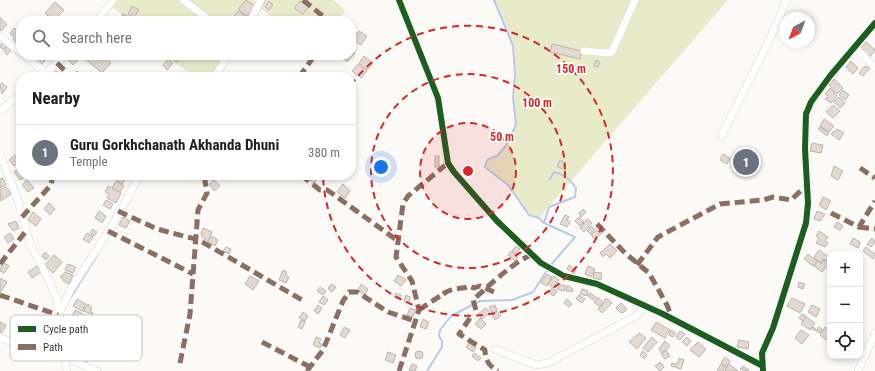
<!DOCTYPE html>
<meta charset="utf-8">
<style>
body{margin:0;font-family:"Roboto Condensed",sans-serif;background:#f2f2f2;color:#202124}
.controls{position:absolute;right:12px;bottom:12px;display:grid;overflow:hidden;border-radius:8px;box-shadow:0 2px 6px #0003}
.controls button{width:36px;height:36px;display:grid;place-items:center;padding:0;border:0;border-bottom:1px solid #e0e0e0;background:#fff;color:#202124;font:20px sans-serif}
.compass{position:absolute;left:779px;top:12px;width:36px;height:36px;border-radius:50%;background:#fff;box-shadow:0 2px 6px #0003;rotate:221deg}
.you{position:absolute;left:381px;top:167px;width:14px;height:14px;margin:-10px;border:3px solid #fff;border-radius:50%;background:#1a73e8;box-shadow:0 0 0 6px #1a73e833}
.badge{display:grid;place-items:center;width:26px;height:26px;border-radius:50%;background:#db2777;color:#fff;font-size:13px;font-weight:700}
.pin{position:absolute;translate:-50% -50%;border:2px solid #fff;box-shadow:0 1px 4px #0006}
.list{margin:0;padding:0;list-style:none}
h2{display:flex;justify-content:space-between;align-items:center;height:52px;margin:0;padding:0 16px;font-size:17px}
h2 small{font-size:13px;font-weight:400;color:#757577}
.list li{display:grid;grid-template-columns:26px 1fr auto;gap:12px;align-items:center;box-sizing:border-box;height:56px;padding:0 16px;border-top:1px solid #e0e0e0}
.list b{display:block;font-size:15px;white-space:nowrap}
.list p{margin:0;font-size:13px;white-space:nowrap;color:#757577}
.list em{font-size:13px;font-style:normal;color:#757577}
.icon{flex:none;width:22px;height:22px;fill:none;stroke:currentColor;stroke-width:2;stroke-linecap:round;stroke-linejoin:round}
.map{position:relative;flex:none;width:875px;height:371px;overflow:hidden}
.search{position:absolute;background:#fff;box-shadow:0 2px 6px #0003;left:16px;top:16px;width:340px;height:44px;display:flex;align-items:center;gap:10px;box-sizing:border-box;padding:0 14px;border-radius:16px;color:#757577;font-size:15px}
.panel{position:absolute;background:#fff;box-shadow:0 2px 6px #0003;left:16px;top:72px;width:340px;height:108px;border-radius:16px}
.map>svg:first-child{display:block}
.green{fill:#e7ebca}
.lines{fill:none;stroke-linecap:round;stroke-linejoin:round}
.stream{stroke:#b8caeb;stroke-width:2}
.building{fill:#e3d9d0;stroke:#bab5b1}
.minor-casing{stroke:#d9d5d1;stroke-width:8}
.minor{stroke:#fffefe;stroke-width:7}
.quiet{stroke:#8d6e63;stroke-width:5;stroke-dasharray:10 5;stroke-linecap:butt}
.cycleway-casing{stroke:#fff;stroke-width:8}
.cycleway{stroke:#1b5e20;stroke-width:6}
.ring{fill:none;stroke:#d62828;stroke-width:2;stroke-dasharray:7 5}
.key{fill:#fff;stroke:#c4c3c0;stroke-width:1}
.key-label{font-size:11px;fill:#3c362e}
.centre{fill:#d62828;stroke:#fff;stroke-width:2}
.ring-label{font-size:12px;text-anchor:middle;font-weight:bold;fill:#d62828;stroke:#fff;stroke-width:3.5;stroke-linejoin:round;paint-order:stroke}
</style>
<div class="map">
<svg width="875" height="371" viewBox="0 0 875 371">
<rect width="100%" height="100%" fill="#fcfaf7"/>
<g class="green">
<path d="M 113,0 L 333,0 L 345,10 L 339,21 L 276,21 L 258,6 L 250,21 L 129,21 L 110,5 Z"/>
<path d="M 494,0 L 728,0 L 539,218 L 529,215 L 508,185 L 485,167 L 487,160 L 498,155 L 508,143 L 516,124 L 513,98 L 515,74 L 513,46 Z"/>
<path d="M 168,55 L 229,55 L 216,77 L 193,77 Z"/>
</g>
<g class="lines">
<g class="stream">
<path d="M 494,0 L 513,46 L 515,74 L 513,98 L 516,124 L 508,143 L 498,155 L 487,160 L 485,167 L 508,185 L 529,215 L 539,218 L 544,223"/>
<path d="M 259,11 L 265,0"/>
<path d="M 550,266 L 575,237 L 544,223 L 549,207 L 575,197 L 576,188 C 570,179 565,175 554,172 L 550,179"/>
<path d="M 71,297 L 98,254"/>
<path d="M 62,314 L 67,354"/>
<path d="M 427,371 L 442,347 L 442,341 L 439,336 L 440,330 L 451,316 L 480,301 L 512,300 L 533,292 L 548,269"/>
</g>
</g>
<g class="building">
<path d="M 246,0 L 255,6 L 247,16 L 238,9 Z"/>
<path d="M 269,1 L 273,5 L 269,10 L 265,7 Z"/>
<path d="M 300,1 L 309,7 L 303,14 L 294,8 Z"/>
<path d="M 55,2 L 64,10 L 53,21 L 45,13 Z"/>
<path d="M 132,6 L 139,10 L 134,17 L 128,14 Z"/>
<path d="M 239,11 L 245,16 L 240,21 L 237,21 L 233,17 Z"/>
<path d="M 123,14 L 129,17 L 127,21 L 119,21 Z"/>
<path d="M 0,17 L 7,25 L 1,31 L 0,29 Z"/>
<path d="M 14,28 L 17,31 L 12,36 L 10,33 Z"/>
<path d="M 19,30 L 21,32 L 21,39 L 17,44 L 13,38 Z"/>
<path d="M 359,31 L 367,36 L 361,45 L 353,40 Z"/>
<path d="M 2,42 L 7,46 L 3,50 L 0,47 Z"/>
<path d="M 866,42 L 875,50 L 869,58 L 860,49 Z"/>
<path d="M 552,44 L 582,51 L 580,59 L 550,52 Z"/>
<path d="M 8,46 L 12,49 L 7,55 L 4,51 Z"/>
<path d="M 351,50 L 355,53 L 347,62 L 342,57 L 344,55 L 351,55 Z"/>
<path d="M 39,55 L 45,61 L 40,66 L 34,60 Z"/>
<path d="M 71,55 L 77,55 L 80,58 L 73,65 L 67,59 Z"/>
<path d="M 89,55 L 95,55 L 100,59 L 103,56 L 111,63 L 102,73 L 85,59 Z"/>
<path d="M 173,55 L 183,55 L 176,63 L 171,58 Z"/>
<path d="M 364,56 L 373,63 L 367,70 L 359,63 Z"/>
<path d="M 168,59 L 173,63 L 167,70 L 163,65 Z"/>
<path d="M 596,60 L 600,62 L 598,67 L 594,66 Z"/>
<path d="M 851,61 L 858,68 L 853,74 L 846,67 Z"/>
<path d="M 358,64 L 367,71 L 361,78 L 352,71 Z"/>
<path d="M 865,66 L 870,68 L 863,76 L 859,73 Z"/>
<path d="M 56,71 L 61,75 L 59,77 L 53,77 L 52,76 Z"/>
<path d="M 77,71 L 81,74 L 79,77 L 75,77 L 73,75 Z"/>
<path d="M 834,79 L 843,88 L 837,94 L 829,85 Z"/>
<path d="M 2,83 L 7,87 L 2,94 L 0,85 Z"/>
<path d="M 830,88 L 837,96 L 831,103 L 825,99 L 828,96 L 825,94 Z"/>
<path d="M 843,90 L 849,95 L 845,100 L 839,95 Z"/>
<path d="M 839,97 L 845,103 L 840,108 L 834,102 Z"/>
<path d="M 833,105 L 840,111 L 833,118 L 826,112 Z"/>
<path d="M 824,119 L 834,126 L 829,132 L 820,126 Z"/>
<path d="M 820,127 L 829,133 L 827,136 L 818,129 Z"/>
<path d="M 837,129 L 844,133 L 839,140 L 831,134 Z"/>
<path d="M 812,143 L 823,145 L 821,153 L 810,151 Z"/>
<path d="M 734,153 L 743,156 L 740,162 L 732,158 Z"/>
<path d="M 723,154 L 730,158 L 727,164 L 720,160 Z"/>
<path d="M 15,155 L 20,161 L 14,166 L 9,160 Z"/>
<rect x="435" y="156" width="4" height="11"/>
<path d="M 744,157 L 751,161 L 749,166 L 742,162 Z"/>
<path d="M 560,160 L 565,163 L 562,169 L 557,166 Z"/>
<path d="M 834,166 L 843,171 L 838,180 L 831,176 Z"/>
<path d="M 20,168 L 21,175 L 26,176 L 20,180 L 14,172 Z"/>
<path d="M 121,175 L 127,178 L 122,184 L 117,180 Z"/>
<path d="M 309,175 L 316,175 L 319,177 L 314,183 L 307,178 Z"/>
<path d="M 3,178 L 6,185 L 0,188 L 0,179 Z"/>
<path d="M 27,180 L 34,188 L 28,192 L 22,185 Z"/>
<path d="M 214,180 L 220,186 L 214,191 L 209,184 Z"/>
<path d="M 116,181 L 124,186 L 120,192 L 112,188 Z"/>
<path d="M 343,184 L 350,191 L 345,198 L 337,192 Z"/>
<path d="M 108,186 L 121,193 L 116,203 L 107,198 L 109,194 L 105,192 Z"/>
<path d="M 6,187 L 11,194 L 1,201 L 0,190 Z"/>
<path d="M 823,197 L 831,201 L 826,210 L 819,205 Z"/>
<path d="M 106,200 L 113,204 L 110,209 L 103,205 Z"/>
<path d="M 49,203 L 55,209 L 50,215 L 44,209 Z"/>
<path d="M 583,209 L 586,212 L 581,217 L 579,213 Z"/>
<path d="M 99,211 L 106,216 L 102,223 L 95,218 Z"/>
<path d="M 817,211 L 825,214 L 820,221 L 814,219 Z"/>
<path d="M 33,212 L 41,219 L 36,226 L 28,220 Z"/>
<path d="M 565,215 L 569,217 L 567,220 L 570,222 L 567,227 L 560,224 Z"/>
<path d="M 123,217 L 130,221 L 126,228 L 119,225 Z"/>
<path d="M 579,217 L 584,222 L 580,226 L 575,221 Z"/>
<path d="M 587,219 L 592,223 L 584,232 L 580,228 Z"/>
<path d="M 16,221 L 19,228 L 13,231 L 8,224 Z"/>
<path d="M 837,222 L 843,226 L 840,230 L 834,227 Z"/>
<path d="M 591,226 L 595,229 L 591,234 L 587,231 Z"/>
<path d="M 203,228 L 212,232 L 208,241 L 203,238 L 201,234 Z"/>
<path d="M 93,229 L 97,232 L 94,236 L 90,233 Z"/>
<path d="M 597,230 L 601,234 L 595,239 L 591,235 Z"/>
<path d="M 819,231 L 828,237 L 825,241 L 828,243 L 825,247 L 816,243 L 819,239 L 816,236 Z"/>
<path d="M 10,233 L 14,239 L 8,243 L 4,237 Z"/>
<path d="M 87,233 L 93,237 L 89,243 L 83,239 Z"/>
<path d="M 211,236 L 218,240 L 215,246 L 208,242 Z"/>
<path d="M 853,238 L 860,242 L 858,248 L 850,244 Z"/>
<path d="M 872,238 L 875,242 L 871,247 L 867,244 Z"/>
<path d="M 610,244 L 617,251 L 610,258 L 606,254 L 603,257 L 600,253 Z"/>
<path d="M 516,246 L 520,249 L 516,254 L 512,251 Z"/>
<path d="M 226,247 L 231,249 L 229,254 L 223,251 Z"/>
<path d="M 866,247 L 875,254 L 873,259 L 863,251 Z"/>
<path d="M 819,250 L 829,257 L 826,261 L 823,259 L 821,263 L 814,257 Z"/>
<path d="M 511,251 L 518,258 L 515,261 L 508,255 Z"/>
<path d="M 45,252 L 49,256 L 46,260 L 42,256 Z"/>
<path d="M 808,254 L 817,261 L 813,266 L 804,259 Z"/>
<path d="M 54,255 L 62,262 L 53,273 L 45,265 Z"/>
<path d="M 823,260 L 828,264 L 822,272 L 814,266 L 818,261 L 821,264 Z"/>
<path d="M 3,262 L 9,266 L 4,273 L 0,271 Z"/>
<path d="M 68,264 L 76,267 L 73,273 L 65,270 Z"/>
<path d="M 569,265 L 576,270 L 574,274 L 567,269 Z"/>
<path d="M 37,266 L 41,272 L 32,278 L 28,272 Z"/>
<path d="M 588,266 L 595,269 L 591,277 L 585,274 Z"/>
<path d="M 283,270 L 287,272 L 285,275 L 289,277 L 286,283 L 279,280 Z"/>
<path d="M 65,272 L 73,275 L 69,284 L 62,280 L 63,278 L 60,277 Z"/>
<path d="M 594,272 L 602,273 L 601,280 L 593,278 Z"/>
<path d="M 547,274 L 552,277 L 547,286 L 541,283 Z"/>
<path d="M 398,275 L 406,280 L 401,286 L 394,281 Z"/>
<path d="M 250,276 L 259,281 L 253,290 L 245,284 Z"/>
<path d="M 554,276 L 559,280 L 553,288 L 548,284 Z"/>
<path d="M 0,278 L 7,282 L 0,293 Z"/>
<path d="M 799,282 L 805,284 L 803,289 L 798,287 Z"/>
<path d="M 331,284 L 336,287 L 332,292 L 328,289 Z"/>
<path d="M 361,284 L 368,289 L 365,295 L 358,291 Z"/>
<path d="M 559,284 L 566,286 L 564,291 L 557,289 Z"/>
<path d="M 568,285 L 573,289 L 572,292 L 566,291 Z"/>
<path d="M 320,287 L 326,291 L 323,295 L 317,291 Z"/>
<path d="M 552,288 L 557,291 L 554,296 L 549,293 Z"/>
<path d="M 582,289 L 588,291 L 587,296 L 580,294 Z"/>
<path d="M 396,293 L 401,295 L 399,299 L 394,297 Z"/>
<path d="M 590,293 L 596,297 L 593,300 L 588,296 Z"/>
<path d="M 406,295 L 410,297 L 409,303 L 404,301 Z"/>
<path d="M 579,295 L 585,299 L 582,303 L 576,299 Z"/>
<path d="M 323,296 L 328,300 L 324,305 L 319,302 Z"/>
<path d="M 598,297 L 603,302 L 600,307 L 594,302 Z"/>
<path d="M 606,298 L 612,303 L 602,313 L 598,309 L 605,302 L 604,300 Z"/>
<path d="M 792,298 L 805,304 L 800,313 L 787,306 Z"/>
<path d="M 77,299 L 86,304 L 82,311 L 73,306 Z"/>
<path d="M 567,299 L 572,304 L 569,307 L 564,303 Z"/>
<path d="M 621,303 L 627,309 L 624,312 L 621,313 L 616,308 Z"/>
<path d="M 88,304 L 92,308 L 90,310 L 93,313 L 92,314 L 83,311 Z"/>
<path d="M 318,305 L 322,308 L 318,314 L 314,311 Z"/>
<path d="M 495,305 L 497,311 L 492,313 L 489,307 Z"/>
<path d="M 812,305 L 820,309 L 816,317 L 808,312 Z"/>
<path d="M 410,308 L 416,310 L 413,317 L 407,315 Z"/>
<path d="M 486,308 L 490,313 L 482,319 L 478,314 Z"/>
<path d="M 75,310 L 85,315 L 81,323 L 71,318 Z"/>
<path d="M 497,311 L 501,316 L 495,320 L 492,315 Z"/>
<path d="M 303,312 L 308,316 L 305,321 L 299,318 Z"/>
<path d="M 802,314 L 806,316 L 803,321 L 799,318 Z"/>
<path d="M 806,317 L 815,323 L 810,330 L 801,324 Z"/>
<path d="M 480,318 L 486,324 L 481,329 L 475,324 Z"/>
<path d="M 423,319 L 429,322 L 426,329 L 420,327 Z"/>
<path d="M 301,320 L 305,322 L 302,329 L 298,327 Z"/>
<path d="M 0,322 L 6,325 L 2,333 L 0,332 Z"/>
<path d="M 656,322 L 670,330 L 665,338 L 651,330 Z"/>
<path d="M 344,327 L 350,330 L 345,338 L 340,335 Z"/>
<path d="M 813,327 L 817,330 L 819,327 L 822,329 L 820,333 L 812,329 Z"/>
<path d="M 825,327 L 830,331 L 830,334 L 826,340 L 820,335 Z"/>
<path d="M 671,330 L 676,333 L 673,337 L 669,335 Z"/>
<path d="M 801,330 L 809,335 L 802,344 L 795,338 Z"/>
<path d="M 680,331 L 685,334 L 680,340 L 676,337 Z"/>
<path d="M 639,333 L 646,338 L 637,349 L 629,342 Z"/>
<path d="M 316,337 L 321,339 L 319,343 L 322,344 L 320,348 L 313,345 Z"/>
<path d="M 652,337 L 657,342 L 648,352 L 643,348 Z"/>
<path d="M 687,337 L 691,341 L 687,346 L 682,342 Z"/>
<path d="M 739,340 L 749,342 L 748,349 L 737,347 Z"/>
<path d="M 665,341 L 670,346 L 662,353 L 659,349 Z"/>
<path d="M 698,342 L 706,349 L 699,357 L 690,350 Z"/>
<path d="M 469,343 L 476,348 L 473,352 L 466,347 Z"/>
<path d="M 84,350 L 91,354 L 87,362 L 80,358 Z"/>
<path d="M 666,350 L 670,356 L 665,359 L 661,354 Z"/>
<path d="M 643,351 L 647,355 L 644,359 L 640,355 Z"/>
<circle cx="419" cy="355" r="4"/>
<path d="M 388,352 L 396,355 L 393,363 L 385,360 Z"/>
<path d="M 474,353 L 481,358 L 478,361 L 472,356 Z"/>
<path d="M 725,357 L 730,361 L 726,367 L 721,363 Z"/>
<path d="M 679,358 L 684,360 L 681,369 L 671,366 L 672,363 L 677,364 Z"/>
<path d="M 660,362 L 664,367 L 660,371 L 655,366 Z"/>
<path d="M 412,364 L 417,366 L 415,371 L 409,370 Z"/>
<path d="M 721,364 L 725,367 L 722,371 L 717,371 Z"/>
<path d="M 729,364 L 738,371 L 724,371 Z"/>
<path d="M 743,366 L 749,370 L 748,371 L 740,369 Z"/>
</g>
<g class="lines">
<g class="minor-casing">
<g id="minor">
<path d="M 183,0 L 211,21"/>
<path d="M 399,0 L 438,98 L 448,163 L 454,172 L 497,221 L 541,263 L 564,276 L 597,284 L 663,314 L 761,365"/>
<path d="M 97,21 L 113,0"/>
<path d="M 250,21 L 261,0"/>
<path d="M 0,36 L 21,53"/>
<path d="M 855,47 L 875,68"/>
<path d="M 584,51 L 607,53 L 612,52 L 635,0"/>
<path d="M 24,55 L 46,73"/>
<path d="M 57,63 L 71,77"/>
<path d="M 42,77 L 65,55"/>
<path d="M 214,77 L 229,55"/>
<path d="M 0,111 L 21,94"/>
<path d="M 721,136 L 766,47 L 787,0"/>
<path d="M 0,154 L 18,200 L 31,247 L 41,264 L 57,298 L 58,312"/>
<path d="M 0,338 L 64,357 L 97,371"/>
<path d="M 495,349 L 536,365 L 548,363 L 636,316 L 645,306"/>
<path d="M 67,371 L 58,331 L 58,315 L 71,289 L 112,226 L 140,175"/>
<path d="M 763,371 L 762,353 L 773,328 L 806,223 L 808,203 L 805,149 L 806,114 L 811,102 L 830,76 L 875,23"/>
<path d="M 858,371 L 875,333"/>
</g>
</g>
<use href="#minor" class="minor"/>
<g class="quiet">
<path d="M 303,0 L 329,21"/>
<path d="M 57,63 L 71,77"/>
<path d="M 299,77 L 315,55"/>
<path d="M 19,95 L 21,96"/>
<path d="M 860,168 L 875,178"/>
<path d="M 301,175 L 320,190 L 327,190 L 333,194 L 398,241"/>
<path d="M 118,211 L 157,229 L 199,240 L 302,300"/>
<path d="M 831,213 L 859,227 L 875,201"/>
<path d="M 22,217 L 51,185 L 53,175"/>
<path d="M 597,224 L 625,253 L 649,273 L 667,305 L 672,318"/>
<path d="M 859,227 L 875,229"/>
<path d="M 108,231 L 193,274"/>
<path d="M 0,264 L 26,231"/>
<path d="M 637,265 L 658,237 L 720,204 L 763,200 L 773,197 L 791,200 L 807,185"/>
<path d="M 443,294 C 454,286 463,290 469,286 L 474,288 L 480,286 L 494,292"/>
<path d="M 0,295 L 58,315"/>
<path d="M 419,310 L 446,292"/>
<path d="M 476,310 L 473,300 C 484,290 520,256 533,255"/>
<path d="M 470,318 L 459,334 L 485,350 C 485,360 489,366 498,371"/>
<path d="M 262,342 L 310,367"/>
<path d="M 180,363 L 190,314 L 198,210 L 207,193 L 205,181 L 207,175"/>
<path d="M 307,371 L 323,350 L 343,301 L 349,292 L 357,292 L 388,312 L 415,321"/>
<path d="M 399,371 L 419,310 L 412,281 L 396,257 L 403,204 L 408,196 L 448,163"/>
</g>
<g class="cycleway-casing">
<g id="cycleway">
<path d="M 399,0 L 438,98 L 448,163 L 454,172 L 497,221 L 541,263 L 564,276 L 597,284 L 663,314 L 761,365"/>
<path d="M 763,371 L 762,353 L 773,328 L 806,223 L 808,203 L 805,149 L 806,114 L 811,102 L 830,76 L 875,23"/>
</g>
</g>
<use href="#cycleway" class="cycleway"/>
</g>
<circle cx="468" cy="171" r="48" fill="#d62828" fill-opacity=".12"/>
<g class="ring">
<circle cx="468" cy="171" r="48"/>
<circle cx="468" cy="171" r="97"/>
<path d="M351 85A145 145 0 1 1 323 176"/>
</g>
<rect x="10" y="315" width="132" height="46" rx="6" class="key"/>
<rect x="18" y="326" width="18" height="6" fill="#1b5e20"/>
<rect x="18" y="344" width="18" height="6" fill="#8d6e63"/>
<g class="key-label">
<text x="43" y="333">Cycle path</text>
<text x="43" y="351">Path</text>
</g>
<circle cx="468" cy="171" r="6" class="centre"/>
<g class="ring-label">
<text x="571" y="73">150 m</text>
<text x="537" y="107">100 m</text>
<text x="502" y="141">50 m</text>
</g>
</svg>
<div class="controls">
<button>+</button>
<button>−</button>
<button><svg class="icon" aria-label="locate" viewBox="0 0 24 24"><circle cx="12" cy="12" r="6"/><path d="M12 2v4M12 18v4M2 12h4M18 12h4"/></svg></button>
</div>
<svg class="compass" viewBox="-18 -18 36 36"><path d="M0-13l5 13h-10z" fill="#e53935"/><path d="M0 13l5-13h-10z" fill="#757577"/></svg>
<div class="you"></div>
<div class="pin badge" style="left:746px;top:162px;background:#6b7280">1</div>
<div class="search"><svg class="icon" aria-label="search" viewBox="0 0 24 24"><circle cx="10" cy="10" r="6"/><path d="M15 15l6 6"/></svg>Search here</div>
<section class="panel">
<h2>Nearby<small></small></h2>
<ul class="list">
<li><span class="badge" style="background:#6b7280">1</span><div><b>Guru Gorkhchanath Akhanda Dhuni</b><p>Temple</p></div><em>380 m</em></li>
</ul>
</section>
</div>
